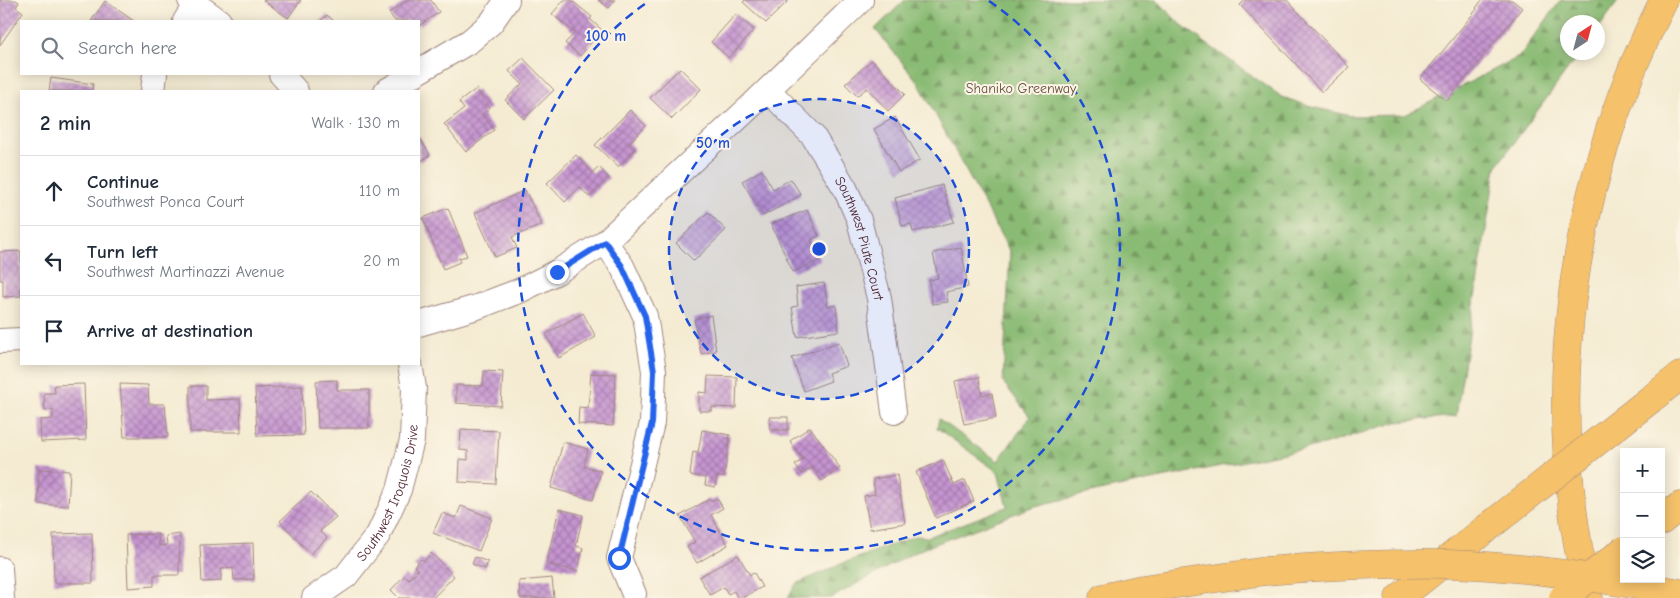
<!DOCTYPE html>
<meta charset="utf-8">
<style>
body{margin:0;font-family:"Comic Neue",sans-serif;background:#f6f6f7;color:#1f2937}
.controls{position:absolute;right:15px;bottom:15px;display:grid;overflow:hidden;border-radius:0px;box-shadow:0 2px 12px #0003}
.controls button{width:45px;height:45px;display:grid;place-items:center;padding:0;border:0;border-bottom:1px solid #e0e1e3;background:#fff;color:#1f2937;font:25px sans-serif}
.compass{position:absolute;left:1560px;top:15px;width:45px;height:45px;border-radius:50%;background:#fff;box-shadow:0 2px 12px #0003;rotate:36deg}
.stop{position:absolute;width:15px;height:15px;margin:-11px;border:4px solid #2563eb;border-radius:50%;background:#fff}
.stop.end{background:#2563eb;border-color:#fff;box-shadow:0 1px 5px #0008}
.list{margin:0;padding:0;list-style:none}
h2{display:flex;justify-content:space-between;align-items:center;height:65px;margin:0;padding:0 20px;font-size:21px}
h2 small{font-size:16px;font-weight:400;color:#747a83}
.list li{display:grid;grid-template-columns:32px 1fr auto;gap:15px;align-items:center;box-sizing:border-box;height:70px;padding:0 20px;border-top:1px solid #e0e1e3}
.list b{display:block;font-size:19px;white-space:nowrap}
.list p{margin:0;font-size:16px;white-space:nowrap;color:#747a83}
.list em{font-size:16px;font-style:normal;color:#747a83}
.icon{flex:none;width:28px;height:28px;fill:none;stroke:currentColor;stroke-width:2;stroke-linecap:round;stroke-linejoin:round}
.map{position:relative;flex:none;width:1680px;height:598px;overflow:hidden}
.search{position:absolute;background:#fff;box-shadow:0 2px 12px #0003;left:20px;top:20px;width:400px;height:55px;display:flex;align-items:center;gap:12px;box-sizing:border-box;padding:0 18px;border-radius:0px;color:#747a83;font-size:19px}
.panel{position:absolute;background:#fff;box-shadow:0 2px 12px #0003;left:20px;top:90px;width:400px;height:275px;border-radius:0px}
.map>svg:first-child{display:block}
.forest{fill:url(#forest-firs);stroke:#6a6d50}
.building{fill:url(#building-cross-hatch)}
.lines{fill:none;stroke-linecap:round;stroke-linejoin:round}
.minor-casing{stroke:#9f857e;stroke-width:26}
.motorway-casing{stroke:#9f857e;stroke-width:29}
.minor{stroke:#fff;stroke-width:24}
.motorway{stroke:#f5c16b;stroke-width:28}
.motorway-bridge-casing{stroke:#9f857e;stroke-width:29;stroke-linecap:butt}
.motorway-bridge{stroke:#f5c16b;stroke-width:28}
.route{stroke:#2563eb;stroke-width:6}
.ring{fill:none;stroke:#1d4ed8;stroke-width:2.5;stroke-dasharray:9 6}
.labels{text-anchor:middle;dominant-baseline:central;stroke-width:4;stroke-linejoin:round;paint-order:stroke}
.park-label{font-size:14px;fill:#634e42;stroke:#fcf5e5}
.street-label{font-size:14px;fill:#4a1f2b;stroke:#fcf5e5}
.centre{fill:#1d4ed8;stroke:#fcf5e5;stroke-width:2.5}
.ring-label{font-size:15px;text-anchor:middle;font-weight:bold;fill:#1d4ed8;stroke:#fcf5e5;stroke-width:4;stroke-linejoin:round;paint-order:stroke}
</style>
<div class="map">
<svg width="1680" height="598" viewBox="0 0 1680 598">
<defs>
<pattern id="forest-firs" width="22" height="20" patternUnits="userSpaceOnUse" patternTransform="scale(1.25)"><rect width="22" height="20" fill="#8abb74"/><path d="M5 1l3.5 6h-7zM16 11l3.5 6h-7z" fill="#73975f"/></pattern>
<pattern id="building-cross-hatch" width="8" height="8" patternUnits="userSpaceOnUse" patternTransform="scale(1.25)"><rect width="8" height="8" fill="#c594d0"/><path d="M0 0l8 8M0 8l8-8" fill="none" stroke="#a278a9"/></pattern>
</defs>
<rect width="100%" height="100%" fill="#fcf5e5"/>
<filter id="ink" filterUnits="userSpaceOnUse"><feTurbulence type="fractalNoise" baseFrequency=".02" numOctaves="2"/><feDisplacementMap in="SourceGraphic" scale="10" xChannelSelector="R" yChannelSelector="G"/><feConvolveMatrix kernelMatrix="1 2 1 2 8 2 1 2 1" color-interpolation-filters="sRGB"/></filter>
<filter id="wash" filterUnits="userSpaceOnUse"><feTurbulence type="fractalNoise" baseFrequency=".0096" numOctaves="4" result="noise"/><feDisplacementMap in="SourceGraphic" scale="20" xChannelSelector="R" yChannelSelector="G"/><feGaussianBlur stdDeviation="1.12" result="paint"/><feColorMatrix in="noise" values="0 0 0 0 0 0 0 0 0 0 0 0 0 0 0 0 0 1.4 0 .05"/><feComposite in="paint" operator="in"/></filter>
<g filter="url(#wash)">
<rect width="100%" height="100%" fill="#f4ebd2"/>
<path class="forest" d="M 905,0 L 1157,0 L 1177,21 L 1204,42 L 1282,97 L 1312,107 L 1351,116 L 1405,115 L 1519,57 L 1561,0 L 1619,0 L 1598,29 L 1598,22 L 1568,22 L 1568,52 L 1580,53 L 1496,167 L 1456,416 L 1397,422 L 1323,445 L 1108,489 L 1035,506 L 917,551 L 831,598 L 788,598 L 796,584 L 841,564 L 915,536 L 928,537 L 1007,507 L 998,472 L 937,428 L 939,419 L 998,461 L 1030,417 L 1003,382 L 1010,252 L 918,82 L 875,29 Z"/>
<g id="blocks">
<g class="building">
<path d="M 0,0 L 16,0 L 19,2 L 16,7 L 23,12 L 0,45 Z"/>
<path d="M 263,0 L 301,0 L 288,18 Z"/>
<path d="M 407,0 L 431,0 L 439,12 L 419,26 L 419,21 L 395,21 L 389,13 Z"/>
<path d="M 564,0 L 571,0 L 592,17 L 590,19 L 602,30 L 580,56 L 565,43 L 575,33 L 552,14 Z"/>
<path d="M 598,0 L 615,0 L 609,8 Z"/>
<path d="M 745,0 L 789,0 L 766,23 L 743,2 Z"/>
<path d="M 1245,0 L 1287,0 L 1349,67 L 1322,92 L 1240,5 Z"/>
<path d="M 1482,0 L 1512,0 L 1522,8 L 1447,101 L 1420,79 L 1477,9 L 1476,8 Z"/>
<path d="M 105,1 L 134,21 L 91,21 Z"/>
<path d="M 736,14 L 754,30 L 729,58 L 711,42 Z"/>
<path d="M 327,15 L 334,21 L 320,21 Z"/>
<path d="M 523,58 L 554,90 L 524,119 L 505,100 L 522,84 L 509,71 Z"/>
<path d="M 872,60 L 905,94 L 888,111 L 867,88 L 857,96 L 845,84 Z"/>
<path d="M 680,68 L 701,89 L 672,119 L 650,98 Z"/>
<path d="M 51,78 L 93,84 L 92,91 L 49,91 Z"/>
<path d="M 476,89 L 490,108 L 482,114 L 494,130 L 466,152 L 444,124 L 464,109 L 459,102 Z"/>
<path d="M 630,110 L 646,126 L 629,143 L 635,149 L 618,167 L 595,145 Z"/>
<path d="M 895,117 L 920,160 L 899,172 L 874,129 Z"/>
<path d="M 419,136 L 430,155 L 419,162 Z"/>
<path d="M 576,155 L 593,173 L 599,167 L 609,178 L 589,197 L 580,187 L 565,202 L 547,183 Z"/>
<path d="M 762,170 L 773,189 L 791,179 L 801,195 L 763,216 L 742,181 Z"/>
<path d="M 942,185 L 954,222 L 913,232 L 911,224 L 902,226 L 895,198 Z"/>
<path d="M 525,190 L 542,225 L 512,237 L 517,248 L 495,257 L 475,213 Z"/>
<path d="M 448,208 L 467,256 L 459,258 L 460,262 L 443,269 L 423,218 Z"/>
<path d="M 807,210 L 819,236 L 811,240 L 820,260 L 793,272 L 771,224 Z"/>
<path d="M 708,212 L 726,230 L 694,261 L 676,243 Z"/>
<path d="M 961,247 L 968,287 L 946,292 L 948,302 L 932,304 L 929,280 L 938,278 L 933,253 Z"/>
<path d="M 21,251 L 21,296 L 3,297 L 3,280 L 0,280 L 0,252 Z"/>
<path d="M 824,283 L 828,306 L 836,305 L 839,331 L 797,337 L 792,307 L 798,306 L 796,287 Z"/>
<path d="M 583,313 L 596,337 L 559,358 L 546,334 Z"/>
<path d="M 711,315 L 716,351 L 701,354 L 694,319 Z"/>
<path d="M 839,342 L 847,366 L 828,373 L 831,381 L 804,391 L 792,358 Z"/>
<path d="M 484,371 L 503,372 L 501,406 L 456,403 L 456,385 L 483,386 Z"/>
<path d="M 591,373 L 616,374 L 613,426 L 578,424 L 579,407 L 588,408 Z"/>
<path d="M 708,376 L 737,377 L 736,408 L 712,407 L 712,411 L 699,411 L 699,392 L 707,393 Z"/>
<path d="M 979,377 L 982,395 L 992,393 L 996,418 L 964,424 L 955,381 Z"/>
<path d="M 337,380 L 337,390 L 369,390 L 369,428 L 318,428 L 316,381 Z"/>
<path d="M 84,384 L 86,440 L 41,442 L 40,420 L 53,419 L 53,410 L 45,411 L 44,393 L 55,393 L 54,385 Z"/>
<path d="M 120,384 L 148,385 L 149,404 L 165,404 L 168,437 L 124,437 Z"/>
<path d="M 190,386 L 206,386 L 206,400 L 240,399 L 241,432 L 190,432 Z"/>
<path d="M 302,386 L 304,435 L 257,436 L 255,388 Z"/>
<path d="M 769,417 L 788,417 L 788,430 L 770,430 Z"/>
<path d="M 810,427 L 840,468 L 822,481 L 812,467 L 802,474 L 795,465 L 803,459 L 790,441 Z"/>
<path d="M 461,429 L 499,431 L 496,484 L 459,482 L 460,459 L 468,460 L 468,451 L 460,450 Z"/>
<path d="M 702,430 L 730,435 L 724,477 L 717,477 L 715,487 L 705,485 L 706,478 L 690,475 L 693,452 L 698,453 Z"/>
<path d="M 563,442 L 588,449 L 584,466 L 601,471 L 593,500 L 551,488 Z"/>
<path d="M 943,460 L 954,485 L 965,480 L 974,501 L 936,518 L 916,472 Z"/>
<path d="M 39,469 L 70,471 L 68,506 L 38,504 Z"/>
<path d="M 897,475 L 905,523 L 870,529 L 864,496 L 875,494 L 873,479 Z"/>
<path d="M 311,492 L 336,517 L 320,531 L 327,538 L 310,554 L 280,521 Z"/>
<path d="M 717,498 L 723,508 L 711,515 L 728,545 L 697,563 L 687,547 L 695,542 L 680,516 L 709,499 L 710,501 Z"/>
<path d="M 461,506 L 492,518 L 479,551 L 433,533 L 442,513 L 456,518 Z"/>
<path d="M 559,509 L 583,515 L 576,546 L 583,548 L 578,571 L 546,564 Z"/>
<path d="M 92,533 L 93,583 L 54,583 L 53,534 Z"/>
<path d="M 158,534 L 159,546 L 167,545 L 166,536 L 180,534 L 179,575 L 154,575 L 154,586 L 128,588 L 126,535 Z"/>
<path d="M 253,543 L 254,579 L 234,580 L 233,568 L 221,569 L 221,581 L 202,582 L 200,545 Z"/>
<path d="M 431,553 L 454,576 L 433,598 L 399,598 L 391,590 L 405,575 L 409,579 L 418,570 L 414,566 L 421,559 L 424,561 Z"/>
<path d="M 738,555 L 750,575 L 754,573 L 762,587 L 742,598 L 738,598 L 734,591 L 728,594 L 724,587 L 710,595 L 699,577 Z"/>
<path d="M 475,557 L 488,562 L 485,569 L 472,564 Z"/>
<path d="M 552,578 L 554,598 L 520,598 L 519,581 Z"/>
</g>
</g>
</g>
<g filter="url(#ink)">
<use href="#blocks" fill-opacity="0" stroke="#9f857e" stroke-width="1"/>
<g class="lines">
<g class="minor-casing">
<g id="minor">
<path d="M 190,0 L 219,21"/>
<path d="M 185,21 L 196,4"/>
<path d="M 419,71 L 470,41 L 491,23 L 507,0"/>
<path d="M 281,74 L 296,91"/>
<path id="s1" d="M 768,90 L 813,136 L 845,188 L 859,220 L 879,298 L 894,412"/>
<path d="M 153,91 L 155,74"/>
<path d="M 386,91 L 415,74"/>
<path d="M 605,242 L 622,266 L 645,316 L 654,371 L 652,423 L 619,558 L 634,594"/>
<path d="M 419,324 L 477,307 L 519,291 L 557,272 L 605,242 L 752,105 L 861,0"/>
<path d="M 0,341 L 21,340"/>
<path d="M 0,569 L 2,598"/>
<path id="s2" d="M 314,598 L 346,576 L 378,535 L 399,490 L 412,440 L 414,388 L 410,364"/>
</g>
</g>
<g class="motorway-casing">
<g id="motorway">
<path d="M 1651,399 L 1680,376"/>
<path d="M 1661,521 L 1680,506"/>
<path d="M 1103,598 L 1142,589 L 1266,571"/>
<path d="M 1399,598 L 1487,528"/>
<path d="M 1589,598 C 1540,396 1570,184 1664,0"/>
</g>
</g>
<use href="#minor" class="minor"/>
<use href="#motorway" class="motorway"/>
<g class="motorway-bridge-casing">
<g id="motorway-bridge">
<path d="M 1487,528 L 1651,399"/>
<path d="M 1266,571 C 1327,566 1387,563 1447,564 C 1526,566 1603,578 1680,593"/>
<path d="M 1563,598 L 1624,550"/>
</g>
</g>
<use href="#motorway-bridge" class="motorway-bridge"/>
</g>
</g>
<g class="lines" filter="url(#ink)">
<path class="route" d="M 557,272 L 605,242 L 622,266 L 645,316 L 654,371 L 652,423 L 619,558"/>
</g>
<circle cx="819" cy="249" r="150" fill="#1d4ed8" fill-opacity=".12"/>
<g class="ring">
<circle cx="819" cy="249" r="150"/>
<path d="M989 1A301 301 0 1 1 649 1"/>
</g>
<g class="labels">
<g class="park-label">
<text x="1021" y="88">Shaniko Greenway</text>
</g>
<g class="street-label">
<text stroke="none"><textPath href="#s1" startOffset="178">Southwest Piute Court</textPath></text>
<text stroke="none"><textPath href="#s2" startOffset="134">Southwest Iroquois Drive</textPath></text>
</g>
</g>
<circle cx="819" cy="249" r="8" class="centre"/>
<g class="ring-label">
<text x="606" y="41">100 m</text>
<text x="713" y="148">50 m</text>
</g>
</svg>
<div class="controls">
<button>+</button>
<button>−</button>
<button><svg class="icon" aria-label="layers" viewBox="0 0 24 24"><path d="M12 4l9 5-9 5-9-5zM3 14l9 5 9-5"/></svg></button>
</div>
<svg class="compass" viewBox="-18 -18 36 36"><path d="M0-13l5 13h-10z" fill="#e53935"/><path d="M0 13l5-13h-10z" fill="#747a83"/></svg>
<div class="stop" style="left:619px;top:558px"></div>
<div class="stop end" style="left:557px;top:272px"></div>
<div class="search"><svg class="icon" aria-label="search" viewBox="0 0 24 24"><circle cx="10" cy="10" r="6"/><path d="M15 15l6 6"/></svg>Search here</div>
<section class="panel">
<h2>2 min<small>Walk · 130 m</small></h2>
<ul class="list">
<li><svg class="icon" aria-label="ahead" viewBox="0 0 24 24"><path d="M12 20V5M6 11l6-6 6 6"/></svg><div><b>Continue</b><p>Southwest Ponca Court</p></div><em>110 m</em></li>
<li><svg class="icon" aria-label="left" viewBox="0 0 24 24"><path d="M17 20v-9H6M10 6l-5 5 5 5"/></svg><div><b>Turn left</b><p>Southwest Martinazzi Avenue</p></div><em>20 m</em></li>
<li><svg class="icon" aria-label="arrive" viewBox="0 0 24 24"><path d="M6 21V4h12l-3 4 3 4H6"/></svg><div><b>Arrive at destination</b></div></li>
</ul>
</section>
</div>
